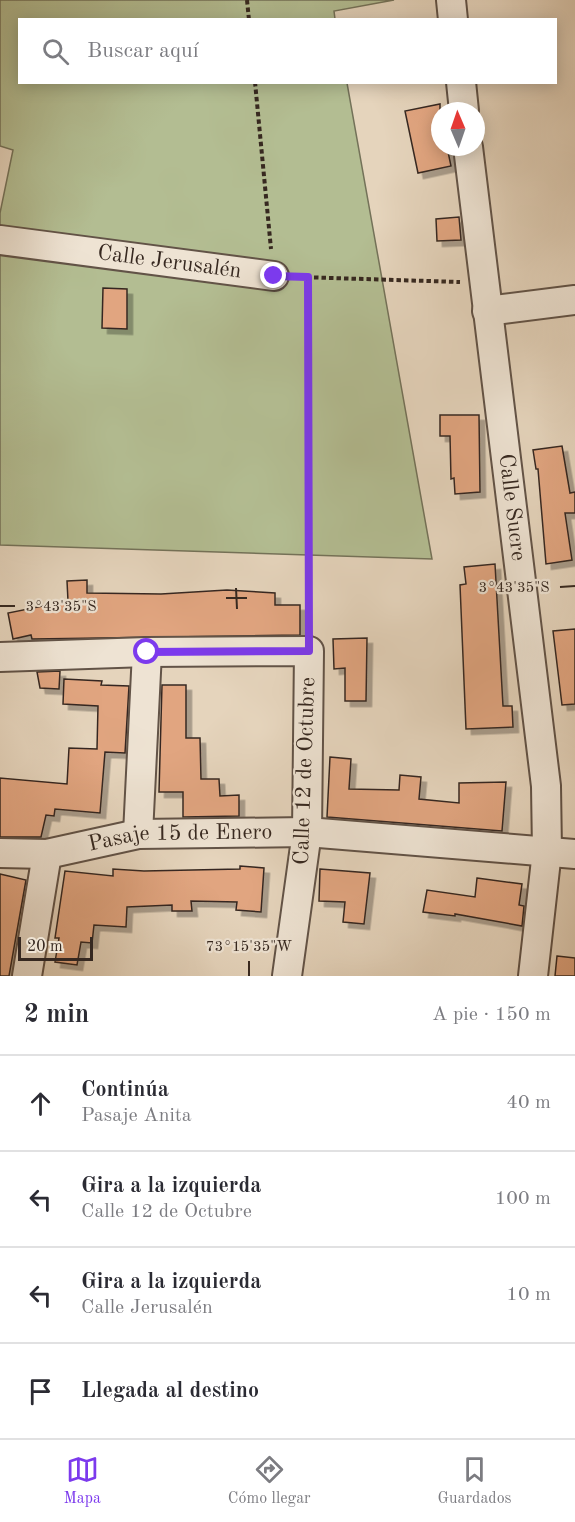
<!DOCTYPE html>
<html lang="es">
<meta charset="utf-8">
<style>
body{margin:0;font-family:"Old Standard TT",serif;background:#f7f7f7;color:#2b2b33}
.compass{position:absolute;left:431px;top:102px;width:54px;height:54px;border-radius:50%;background:#fff;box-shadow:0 3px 15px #0003;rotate:358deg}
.scale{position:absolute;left:18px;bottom:15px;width:75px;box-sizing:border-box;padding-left:6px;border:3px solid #362820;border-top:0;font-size:16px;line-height:21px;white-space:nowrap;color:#362820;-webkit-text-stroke:4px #eee3d3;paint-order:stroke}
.stop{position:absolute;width:18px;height:18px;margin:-14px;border:4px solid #7c3aed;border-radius:50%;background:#fff}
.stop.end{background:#7c3aed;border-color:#fff;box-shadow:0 2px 6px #0008}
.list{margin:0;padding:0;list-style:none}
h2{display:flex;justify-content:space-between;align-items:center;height:78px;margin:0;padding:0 24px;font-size:26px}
h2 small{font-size:20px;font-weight:400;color:#7c7c81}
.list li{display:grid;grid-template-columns:39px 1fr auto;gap:18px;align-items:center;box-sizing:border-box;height:96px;padding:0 24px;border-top:2px solid #e1e1e2}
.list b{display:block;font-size:22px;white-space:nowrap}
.list p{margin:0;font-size:20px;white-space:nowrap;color:#7c7c81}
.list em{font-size:20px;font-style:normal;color:#7c7c81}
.icon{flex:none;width:33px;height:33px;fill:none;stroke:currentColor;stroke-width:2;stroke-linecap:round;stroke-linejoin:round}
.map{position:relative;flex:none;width:575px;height:976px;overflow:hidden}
.search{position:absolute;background:#fff;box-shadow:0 3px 15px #0003;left:18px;right:18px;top:18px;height:66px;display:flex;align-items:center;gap:15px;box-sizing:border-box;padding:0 21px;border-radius:0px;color:#7c7c81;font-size:22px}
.sheet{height:462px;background:#fff}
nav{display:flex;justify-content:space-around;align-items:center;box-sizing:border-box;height:84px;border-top:2px solid #e1e1e2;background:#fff;font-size:16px;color:#7c7c81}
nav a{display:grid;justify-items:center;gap:3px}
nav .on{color:#7c3aed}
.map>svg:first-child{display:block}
.green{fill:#b3bd92;stroke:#747259;stroke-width:1.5}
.building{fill:#e1a580;stroke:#362820;stroke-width:1.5;filter:url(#shadow)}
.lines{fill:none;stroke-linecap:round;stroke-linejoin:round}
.street-casing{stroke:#625347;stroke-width:32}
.path{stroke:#362820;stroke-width:4;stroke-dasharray:4.5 3;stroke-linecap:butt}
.street{stroke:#eee3d3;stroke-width:28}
.route{stroke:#7c3aed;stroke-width:8}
.ticks{fill:none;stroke:#362820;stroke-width:2}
.labels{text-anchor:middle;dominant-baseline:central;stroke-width:4.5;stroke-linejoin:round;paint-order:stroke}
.street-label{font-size:22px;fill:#362820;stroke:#eee3d3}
.ticks-label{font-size:15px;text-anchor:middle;fill:#362820;stroke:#eee3d3;stroke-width:4.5;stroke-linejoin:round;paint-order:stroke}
</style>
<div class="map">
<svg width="575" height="976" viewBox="0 0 575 976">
<defs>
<filter id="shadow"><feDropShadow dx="5.5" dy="5.5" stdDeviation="0" flood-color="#0004"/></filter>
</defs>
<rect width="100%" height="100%" fill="#e5d4bc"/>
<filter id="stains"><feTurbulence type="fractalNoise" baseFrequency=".00333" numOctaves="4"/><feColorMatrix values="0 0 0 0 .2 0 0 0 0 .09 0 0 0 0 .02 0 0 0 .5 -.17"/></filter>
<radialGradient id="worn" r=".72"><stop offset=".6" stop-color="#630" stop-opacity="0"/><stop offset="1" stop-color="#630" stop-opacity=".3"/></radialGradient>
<path class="green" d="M 0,0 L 394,0 L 334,11 L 335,19 L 20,20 L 20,82 L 347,83 L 432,559 L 0,545 L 0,213 L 13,150 L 0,146 Z"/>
<g class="building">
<path d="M 440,104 L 440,147 L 447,147 L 451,166 L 418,173 L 405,111 Z"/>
<path d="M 459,217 L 461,240 L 437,241 L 436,219 Z"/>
<path d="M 103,288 L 127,289 L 127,329 L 102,328 Z"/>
<path d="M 440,415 L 479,415 L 480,492 L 455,494 L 454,478 L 451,479 L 450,436 L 440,436 Z"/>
<path d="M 562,446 L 570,493 L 575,492 L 575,513 L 565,513 L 572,560 L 546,564 L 538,469 L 536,469 L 533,450 Z"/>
<path d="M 495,564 L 503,706 L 512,706 L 513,727 L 466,729 L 460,585 L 466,584 L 464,567 Z"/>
<path d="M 87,580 L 87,593 L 161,594 L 227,590 L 275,593 L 275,605 L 300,605 L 300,635 L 32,639 L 31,635 L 13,639 L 8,613 L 68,601 L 67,581 Z"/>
<path d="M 575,629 L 575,704 L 562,705 L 553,631 Z"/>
<path d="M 367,638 L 366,701 L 345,701 L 345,668 L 334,669 L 333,639 Z"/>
<path d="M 60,671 L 59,689 L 40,688 L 37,672 Z"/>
<path d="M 64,679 L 102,681 L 101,685 L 129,686 L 125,753 L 105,752 L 100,813 L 55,809 L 54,816 L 46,815 L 41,837 L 0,837 L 0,778 L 67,784 L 69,748 L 97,749 L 98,706 L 63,704 Z"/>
<path d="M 162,685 L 186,685 L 186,738 L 200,738 L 201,779 L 219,779 L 220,796 L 239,795 L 239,816 L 183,817 L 183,792 L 159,792 Z"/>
<path d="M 330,757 L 351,759 L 349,789 L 399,790 L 400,775 L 421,777 L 419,799 L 459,803 L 459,783 L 506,782 L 502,831 L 327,817 Z"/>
<path d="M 240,866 L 264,868 L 261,912 L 236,910 L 237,902 L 191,901 L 192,911 L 172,911 L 172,905 L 127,907 L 126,927 L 94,925 L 92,943 L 81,942 L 77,965 L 55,962 L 59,938 L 55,938 L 65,871 L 113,876 L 113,869 L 144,871 L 240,869 Z"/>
<path d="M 320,869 L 370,873 L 364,924 L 343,922 L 345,902 L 319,901 Z"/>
<path d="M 0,874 L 26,880 L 9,976 L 0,976 Z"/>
<path d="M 477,878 L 522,884 L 519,905 L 524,906 L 522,926 L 455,914 L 455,916 L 423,912 L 427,890 L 475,897 Z"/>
<path d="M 557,956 L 575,958 L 575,976 L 555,976 Z"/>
</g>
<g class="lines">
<g class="street-casing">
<g id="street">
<path d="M 451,0 L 453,20"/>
<path d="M 461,82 L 464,111"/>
<path id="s1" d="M 468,147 L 546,786 L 547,851 L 533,976"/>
<path id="s2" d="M 0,240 L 274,276"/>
<path d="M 487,311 L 575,300"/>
<path d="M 0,657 L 147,652 L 309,651 L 307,832 L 287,976"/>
<path d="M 138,834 L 147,652"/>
<path id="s3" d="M 0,853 L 47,854 L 138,834 L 307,832 L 575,854"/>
<path d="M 27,976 L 47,854"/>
</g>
</g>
<g class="path">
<path d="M 247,0 L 249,20"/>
<path d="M 255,82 L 271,249"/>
<path d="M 299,277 L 460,282"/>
<path d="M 308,277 L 309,626"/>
</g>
<use href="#street" class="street"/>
</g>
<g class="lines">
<path class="route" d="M 147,652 L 309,651 L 308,277 L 274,276"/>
</g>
<path class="ticks" d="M 560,587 L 575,586M 236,588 L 237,609M 226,598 L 247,598M 0,606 L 15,606M 249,961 L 249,976"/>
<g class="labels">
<g class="street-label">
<text stroke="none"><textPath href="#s2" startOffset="171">Calle Jerusalén</textPath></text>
<text stroke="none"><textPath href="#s1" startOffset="363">Calle Sucre</textPath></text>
<text transform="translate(305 771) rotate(-88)">Calle 12 de Octubre</text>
<text stroke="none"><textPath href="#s3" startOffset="182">Pasaje 15 de Enero</textPath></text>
</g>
</g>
<g class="ticks-label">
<text x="514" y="592">3°43'35"S</text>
<text x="61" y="611">3°43'35"S</text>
<text x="249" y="951">73°15'35"W</text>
</g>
<rect width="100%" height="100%" filter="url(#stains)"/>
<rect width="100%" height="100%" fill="url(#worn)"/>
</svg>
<svg class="compass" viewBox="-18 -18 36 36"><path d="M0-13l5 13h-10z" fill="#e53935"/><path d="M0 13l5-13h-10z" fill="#7c7c81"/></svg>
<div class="scale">20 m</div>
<div class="stop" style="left:147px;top:652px"></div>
<div class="stop end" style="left:274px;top:276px"></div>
<div class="search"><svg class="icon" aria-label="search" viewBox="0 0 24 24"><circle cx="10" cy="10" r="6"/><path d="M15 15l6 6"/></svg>Buscar aquí</div>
</div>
<section class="sheet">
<h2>2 min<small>A pie · 150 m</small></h2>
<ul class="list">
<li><svg class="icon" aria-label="ahead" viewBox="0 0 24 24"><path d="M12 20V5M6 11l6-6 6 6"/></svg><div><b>Continúa</b><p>Pasaje Anita</p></div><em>40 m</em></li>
<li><svg class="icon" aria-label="left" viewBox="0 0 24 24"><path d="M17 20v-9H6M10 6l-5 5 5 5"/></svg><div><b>Gira a la izquierda</b><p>Calle 12 de Octubre</p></div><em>100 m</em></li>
<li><svg class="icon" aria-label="left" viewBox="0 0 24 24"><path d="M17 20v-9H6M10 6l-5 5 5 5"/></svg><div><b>Gira a la izquierda</b><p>Calle Jerusalén</p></div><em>10 m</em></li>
<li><svg class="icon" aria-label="arrive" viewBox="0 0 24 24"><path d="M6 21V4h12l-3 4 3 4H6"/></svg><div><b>Llegada al destino</b></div></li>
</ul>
</section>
<nav>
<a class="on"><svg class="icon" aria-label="map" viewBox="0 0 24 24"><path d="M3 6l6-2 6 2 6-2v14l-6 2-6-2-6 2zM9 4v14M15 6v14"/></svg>Mapa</a>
<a><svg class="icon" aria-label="directions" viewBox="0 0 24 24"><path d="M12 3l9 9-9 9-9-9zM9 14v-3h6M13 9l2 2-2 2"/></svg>Cómo llegar</a>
<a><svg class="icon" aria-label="saved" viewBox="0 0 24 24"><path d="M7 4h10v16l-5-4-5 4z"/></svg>Guardados</a>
</nav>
